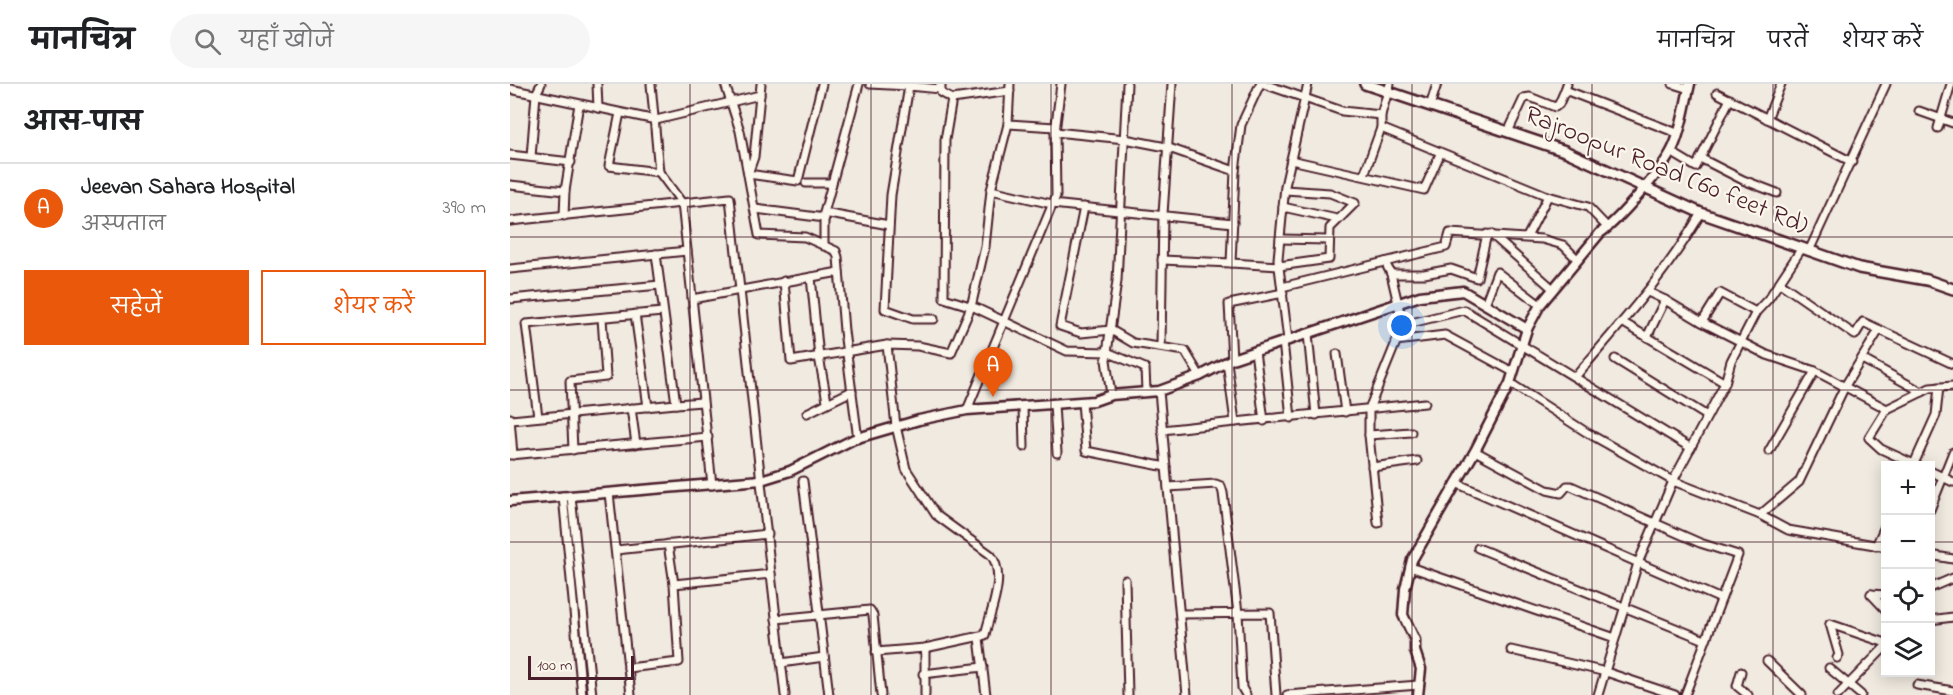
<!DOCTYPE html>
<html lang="hi">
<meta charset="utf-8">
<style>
body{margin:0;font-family:"Indie Flower","Playpen Sans Deva",sans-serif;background:#f6f6f6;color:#202124}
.controls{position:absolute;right:18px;bottom:18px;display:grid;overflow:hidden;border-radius:0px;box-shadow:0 3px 15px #0003}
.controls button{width:54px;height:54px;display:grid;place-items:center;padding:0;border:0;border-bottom:2px solid #e0e0e0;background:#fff;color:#202124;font:30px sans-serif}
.scale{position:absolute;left:18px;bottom:15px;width:106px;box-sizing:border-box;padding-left:6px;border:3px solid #4a1f2b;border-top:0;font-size:16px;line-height:21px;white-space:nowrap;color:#4a1f2b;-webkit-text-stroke:4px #fbf7ec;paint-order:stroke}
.you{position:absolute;left:892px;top:242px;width:21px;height:21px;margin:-15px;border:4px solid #fff;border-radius:50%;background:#1a73e8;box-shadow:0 0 0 9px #1a73e833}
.badge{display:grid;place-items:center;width:39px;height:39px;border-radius:50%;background:#ea580c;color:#fff;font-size:20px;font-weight:700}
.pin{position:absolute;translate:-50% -50px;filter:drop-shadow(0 2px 3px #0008)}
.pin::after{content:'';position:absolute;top:32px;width:21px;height:18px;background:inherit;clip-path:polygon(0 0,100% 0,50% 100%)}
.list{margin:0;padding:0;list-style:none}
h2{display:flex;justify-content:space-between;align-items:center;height:78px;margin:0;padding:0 24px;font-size:26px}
h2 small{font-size:20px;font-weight:400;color:#757577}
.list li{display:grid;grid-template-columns:39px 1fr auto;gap:18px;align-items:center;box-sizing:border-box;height:90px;padding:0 24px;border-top:2px solid #e0e0e0}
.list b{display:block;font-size:22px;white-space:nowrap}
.list p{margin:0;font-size:20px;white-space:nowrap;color:#757577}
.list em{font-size:20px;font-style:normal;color:#757577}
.actions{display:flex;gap:12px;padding:18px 24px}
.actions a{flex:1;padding:14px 0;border:2px solid #ea580c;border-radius:0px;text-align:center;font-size:21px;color:#ea580c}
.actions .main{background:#ea580c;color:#fff}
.icon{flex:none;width:33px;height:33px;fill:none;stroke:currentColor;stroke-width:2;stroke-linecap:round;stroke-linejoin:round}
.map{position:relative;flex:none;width:1443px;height:611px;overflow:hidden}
header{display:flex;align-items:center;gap:36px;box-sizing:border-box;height:84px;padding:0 30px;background:#fff;border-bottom:2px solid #e0e0e0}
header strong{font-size:28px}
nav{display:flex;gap:33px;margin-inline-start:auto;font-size:21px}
.search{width:420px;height:54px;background:#f6f6f6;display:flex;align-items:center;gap:15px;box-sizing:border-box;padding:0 21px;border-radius:33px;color:#757577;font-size:22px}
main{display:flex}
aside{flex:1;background:#fff}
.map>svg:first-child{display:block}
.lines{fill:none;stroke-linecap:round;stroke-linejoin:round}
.minor-casing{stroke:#4a1f2b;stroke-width:11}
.tertiary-casing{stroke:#4a1f2b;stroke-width:13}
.secondary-casing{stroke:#4a1f2b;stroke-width:14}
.minor{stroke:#fbf7ec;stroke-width:7}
.tertiary{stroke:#fbf7ec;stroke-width:8}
.secondary{stroke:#fbf7ec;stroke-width:9}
.grid{fill:none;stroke:#4a1f2b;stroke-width:1.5;stroke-opacity:0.55}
.labels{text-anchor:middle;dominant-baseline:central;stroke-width:4.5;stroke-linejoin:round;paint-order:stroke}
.street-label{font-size:26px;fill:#4a1f2b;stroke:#fbf7ec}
</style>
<header>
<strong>मानचित्र</strong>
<div class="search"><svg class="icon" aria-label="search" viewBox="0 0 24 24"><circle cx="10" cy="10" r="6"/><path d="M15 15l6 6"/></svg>यहाँ खोजें</div>
<nav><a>मानचित्र</a><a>परतें</a><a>शेयर करें</a></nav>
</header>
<main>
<aside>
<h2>आस-पास<small></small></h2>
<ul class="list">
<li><span class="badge">A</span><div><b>Jeevan Sahara Hospital</b><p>अस्पताल</p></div><em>390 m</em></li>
</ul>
<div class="actions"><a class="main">सहेजें</a><a>शेयर करें</a></div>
</aside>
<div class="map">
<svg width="1443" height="611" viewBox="0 0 1443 611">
<rect width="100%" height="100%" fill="#f0eae0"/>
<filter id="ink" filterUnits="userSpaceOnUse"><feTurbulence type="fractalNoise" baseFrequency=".0167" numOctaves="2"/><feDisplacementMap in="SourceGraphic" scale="12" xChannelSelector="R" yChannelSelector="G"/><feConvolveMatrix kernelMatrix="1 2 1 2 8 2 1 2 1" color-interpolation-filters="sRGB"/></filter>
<g filter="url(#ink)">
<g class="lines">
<g class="minor-casing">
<g id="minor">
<path d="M 87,0 L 88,24"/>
<path d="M 141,0 L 149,88 L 172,119 L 202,401"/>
<path d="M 215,0 L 230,47 L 249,151 L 295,153 L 326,167 L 328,173 L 334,247 L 347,348"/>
<path d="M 251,0 L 244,73 L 238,90 L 288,97 L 312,0"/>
<path d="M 360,0 L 399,2"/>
<path d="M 431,0 L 431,9 L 442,15 L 435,56 L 434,214 L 466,224 L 557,267 L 597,268 L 635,284 L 636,307"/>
<path d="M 754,0 L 832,27 L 871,31"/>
<path d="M 1057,0 L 1055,6 L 1167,49"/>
<path d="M 1163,0 L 1179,5"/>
<path d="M 0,5 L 146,36 L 250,11"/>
<path d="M 1207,9 L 1342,78"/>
<path d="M 442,15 L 500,7"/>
<path d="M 920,22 L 927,0"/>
<path d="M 1409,27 L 1443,39"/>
<path d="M 110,29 L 99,82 L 149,88"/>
<path d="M 1257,35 L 1271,0"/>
<path d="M 498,40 L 545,43"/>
<path d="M 871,44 L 1038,112 L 1078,123 L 1098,144"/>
<path d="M 1428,44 L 1441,0"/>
<path d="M 545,48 L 615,55 L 656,63 L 725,87"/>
<path d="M 998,48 L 1014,14 L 1020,13 L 1045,23 L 1049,20 L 1055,6"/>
<path d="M 1161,68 L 1186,83 L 1220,15"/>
<path d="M 0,71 L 61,78"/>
<path d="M 21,73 L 26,10 L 31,0"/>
<path d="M 1190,74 L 1233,96 L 1267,109"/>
<path d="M 781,76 L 914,106 L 930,70"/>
<path d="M 854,91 L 871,44 L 871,31 L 880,0"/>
<path d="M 296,99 L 321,99"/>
<path d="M 0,101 L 55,107"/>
<path d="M 481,106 L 542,120 L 723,139"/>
<path d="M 574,123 L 550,242 L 571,249 L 601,246 L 623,259 L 675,267 L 690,292"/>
<path d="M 773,123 L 827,135"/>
<path d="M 245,125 L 315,134"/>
<path d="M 314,129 L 379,141"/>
<path d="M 54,132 L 55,107 L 69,20"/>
<path d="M 0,137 L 220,114 L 261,490"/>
<path d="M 981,150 L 1042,204"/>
<path d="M 1017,153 L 1038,112"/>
<path d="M 770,155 L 818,156"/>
<path d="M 314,162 L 314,129 L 349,0"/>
<path d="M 1299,167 L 1376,0"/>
<path d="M 146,170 L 166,320 L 192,318"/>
<path d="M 652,176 L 721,179 L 725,87 L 731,41 L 750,0"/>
<path d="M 721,179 L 769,182 L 819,175 L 820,144 L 845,119 L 820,109 L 775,106"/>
<path d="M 0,185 L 177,167"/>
<path d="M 881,190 L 914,190 L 941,185 L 967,194 L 977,150"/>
<path d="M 301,193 L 309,273 L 317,317"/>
<path d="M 274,197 L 281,277 L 377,261 L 408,262 L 441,269 L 461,223 L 475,163 L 481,106 L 498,40 L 500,0"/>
<path d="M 1270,199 L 1345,251 L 1353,238 L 1443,280"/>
<path d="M 772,203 L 936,163 L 940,149 L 1032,155 L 1053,161 L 1067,175"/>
<path d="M 1138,208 L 1155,216"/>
<path d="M 0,215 L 150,201"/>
<path d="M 182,215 L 329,188"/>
<path d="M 975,220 L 987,188 L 1030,221"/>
<path d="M 125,230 L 138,323"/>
<path d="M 424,235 L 403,235 L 375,225 L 381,111 L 399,2 L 430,5"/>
<path d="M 1112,238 L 1215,299"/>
<path d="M 1192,238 L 1257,271 L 1305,287 L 1377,325 L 1420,304 L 1443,302"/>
<path d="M 893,241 L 954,226 L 1181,364"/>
<path d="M 798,250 L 806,331"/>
<path d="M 1137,253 L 1155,216 L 1192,238 L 1210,209 L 1246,228"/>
<path d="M 778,256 L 768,175 L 775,102 L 798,0"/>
<path d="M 773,257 L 781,334"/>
<path d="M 886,257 L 935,251 L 1003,288"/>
<path d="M 651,263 L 653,130 L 662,0"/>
<path d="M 745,267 L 754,337"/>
<path d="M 827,270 L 835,328"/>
<path d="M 722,275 L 719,220 L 773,209"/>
<path d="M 1105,275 L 1197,332"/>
<path d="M 1352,275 L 1412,308"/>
<path d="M 717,278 L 725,338 L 915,319"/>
<path d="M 1066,292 C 1110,240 1157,189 1191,129"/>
<path d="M 1000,299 L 1076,348 L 1163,397 L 1250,431 L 1278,446 L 1376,463"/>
<path d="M 649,307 L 677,611"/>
<path d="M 601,311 L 596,276 L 607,197 L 617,0"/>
<path d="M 572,318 L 576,367 L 656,383"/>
<path d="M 544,320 L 547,369"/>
<path d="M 513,323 L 514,363"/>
<path d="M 121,324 L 126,360"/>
<path d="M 1377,325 L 1359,354 L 1371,365 L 1408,382"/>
<path d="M 457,326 L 546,112 L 545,48 L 551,0"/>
<path d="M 297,329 L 342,307"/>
<path d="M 28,333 L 16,240 L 153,228"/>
<path d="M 0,334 L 3,371"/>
<path d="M 1,336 L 166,320"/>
<path d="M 652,346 L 725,338"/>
<path d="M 859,351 L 901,348"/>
<path d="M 63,366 L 60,297 L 96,293 L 92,234"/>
<path d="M 965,367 L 1037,406 L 1051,409 L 1057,402 L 1061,402 L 1190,459 L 1228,471 L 1175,611"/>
<path d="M 1259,367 L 1305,287"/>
<path d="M 0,371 L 198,353"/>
<path d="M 1403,382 L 1426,331 L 1429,303"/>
<path d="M 862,383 L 907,377"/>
<path d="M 1420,387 L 1443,398"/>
<path d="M 293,397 L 319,611"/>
<path d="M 946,399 L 1211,515"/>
<path d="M 658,403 L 706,400 L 711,402 L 713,409 L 728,529 L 732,604 L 736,611"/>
<path d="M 99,409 L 121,611"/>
<path d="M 53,412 L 72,611"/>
<path d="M 61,412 L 82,611"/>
<path d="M 1420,426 L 1443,368"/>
<path d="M 1250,431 L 1289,398 L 1335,302 L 1369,246"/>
<path d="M 868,439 L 859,351 L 859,325 L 893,241 L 881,190 L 875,178"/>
<path d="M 1366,462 L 1376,440"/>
<path d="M 968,464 L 1195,556"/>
<path d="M 106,466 L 258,450"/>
<path d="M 1420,471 L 1443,475"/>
<path d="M 900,483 L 1105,554"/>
<path d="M 615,496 L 618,611"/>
<path d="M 164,500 L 261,490 L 275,611"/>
<path d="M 1420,504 L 1443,494"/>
<path d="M 1361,510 L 1376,526"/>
<path d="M 1361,510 L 1376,511"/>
<path d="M 671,530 L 760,529 L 766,611"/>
<path d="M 266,535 L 360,526 L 363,531 L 371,611"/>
<path d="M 1420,536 L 1443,533"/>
<path d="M 1320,540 L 1376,559"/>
<path d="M 1320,540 L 1329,571 L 1327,574"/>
<path d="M 469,554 L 476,611"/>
<path d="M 415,564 L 415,611"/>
<path d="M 1001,566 L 1096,588 L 1165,611"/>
<path d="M 366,568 L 415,564 L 475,551 C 480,528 497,492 481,471 L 426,431 L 396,385 L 386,342 L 377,261"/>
<path d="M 1257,577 L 1292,611"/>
<path d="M 271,579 L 314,573"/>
<path d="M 118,584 L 169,578 L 164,500 L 158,460"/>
<path d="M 1319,584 L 1351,611"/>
<path d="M 1231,588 L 1227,602 L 1238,611"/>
<path d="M 413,590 L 473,583"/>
<path d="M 1407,601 L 1443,607"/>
<path d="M 777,611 L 909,601"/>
<path d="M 1088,611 L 1128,479 L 1163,397 L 1215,299 L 1221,277 L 1246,228 L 1259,214 L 1292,164"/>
<path d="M 1328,611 L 1376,562"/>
</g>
</g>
<g class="tertiary-casing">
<g id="tertiary">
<path d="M 0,417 L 251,396 L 280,387 L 344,355 L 409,336 L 457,326 L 584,317 L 601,311 L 649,307 L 690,292 L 722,275 L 910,212 L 953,207 L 1017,245"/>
<path d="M 908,611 L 911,585 L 905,567 L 905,556 L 893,531 L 895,505 L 902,476 L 965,367 L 1000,299 L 1017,245 L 1030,221 L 1090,149 C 1108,137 1154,84 1163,64 C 1172,45 1175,20 1180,0"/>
</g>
</g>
<g class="secondary-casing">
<path id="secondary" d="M 855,0 L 1055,67 L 1191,129 L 1292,164 L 1349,184 L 1417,196 L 1443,205"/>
</g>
<use href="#minor" class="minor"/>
<use href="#tertiary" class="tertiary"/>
<use href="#secondary" class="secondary"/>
</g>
</g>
<path class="grid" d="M 180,0 L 180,611M 361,0 L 361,611M 541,0 L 541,611M 722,0 L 722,611M 902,0 L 902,611M 1082,0 L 1082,611M 1263,0 L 1263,611M 0,153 L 1443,153M 0,306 L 1443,306M 0,458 L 1376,458M 1420,458 L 1443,458"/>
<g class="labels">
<g class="street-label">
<text transform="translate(1156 87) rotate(22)">Rajroopur Road (60 feet Rd)</text>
</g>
</g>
</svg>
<div class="controls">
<button>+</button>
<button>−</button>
<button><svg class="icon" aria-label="locate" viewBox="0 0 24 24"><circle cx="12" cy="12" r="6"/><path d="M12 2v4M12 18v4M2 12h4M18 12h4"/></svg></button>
<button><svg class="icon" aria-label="layers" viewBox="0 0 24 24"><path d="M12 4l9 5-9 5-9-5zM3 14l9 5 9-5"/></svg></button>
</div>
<div class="scale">100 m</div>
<div class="you"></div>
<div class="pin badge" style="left:483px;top:313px">A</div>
</div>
</main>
